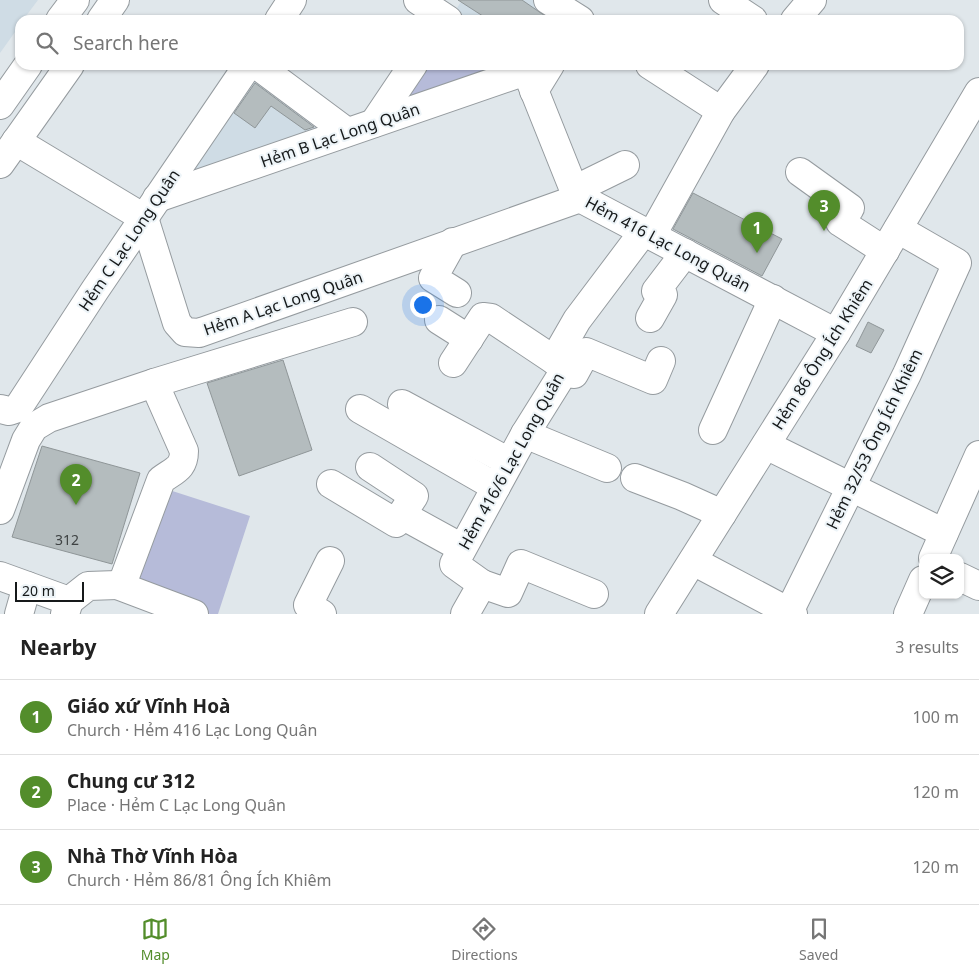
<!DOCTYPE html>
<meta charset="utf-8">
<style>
body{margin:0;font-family:"Noto Sans",sans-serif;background:#f6f6f6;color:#222}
.controls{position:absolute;right:15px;bottom:15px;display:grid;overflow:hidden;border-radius:10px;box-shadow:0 1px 4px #0004}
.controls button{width:45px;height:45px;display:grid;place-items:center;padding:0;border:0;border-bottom:1px solid #e0e0e0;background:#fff;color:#222;font:25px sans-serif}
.scale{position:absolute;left:15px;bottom:12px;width:69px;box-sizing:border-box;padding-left:5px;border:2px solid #16191a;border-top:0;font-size:14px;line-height:18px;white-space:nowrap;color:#16191a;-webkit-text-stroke:4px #edf4f8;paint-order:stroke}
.you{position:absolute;left:422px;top:304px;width:18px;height:18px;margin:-12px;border:4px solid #fff;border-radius:50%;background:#1a73e8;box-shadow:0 0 0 8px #1a73e833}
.badge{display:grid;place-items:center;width:32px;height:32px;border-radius:50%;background:#538d2b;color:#fff;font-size:16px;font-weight:700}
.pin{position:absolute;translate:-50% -41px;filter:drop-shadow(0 1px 2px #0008)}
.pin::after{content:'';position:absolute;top:26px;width:18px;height:15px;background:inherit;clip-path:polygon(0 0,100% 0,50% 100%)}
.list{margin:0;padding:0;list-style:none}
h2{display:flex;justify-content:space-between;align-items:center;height:65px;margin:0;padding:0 20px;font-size:21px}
h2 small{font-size:16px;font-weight:400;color:#767676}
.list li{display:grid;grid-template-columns:32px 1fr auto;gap:15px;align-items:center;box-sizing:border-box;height:75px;padding:0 20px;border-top:1px solid #e0e0e0}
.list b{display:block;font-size:19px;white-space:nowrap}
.list p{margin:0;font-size:16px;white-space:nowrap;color:#767676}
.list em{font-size:16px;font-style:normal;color:#767676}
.icon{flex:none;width:28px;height:28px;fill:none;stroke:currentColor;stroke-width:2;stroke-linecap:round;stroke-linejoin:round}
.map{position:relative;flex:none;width:979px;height:614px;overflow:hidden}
.search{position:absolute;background:#fff;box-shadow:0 1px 4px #0004;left:15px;right:15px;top:15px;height:55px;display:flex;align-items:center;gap:12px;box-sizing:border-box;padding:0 18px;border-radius:15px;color:#767676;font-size:19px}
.sheet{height:290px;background:#fff}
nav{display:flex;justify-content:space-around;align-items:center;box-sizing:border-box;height:70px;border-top:1px solid #e0e0e0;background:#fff;font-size:14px;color:#767676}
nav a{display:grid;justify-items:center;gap:2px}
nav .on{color:#538d2b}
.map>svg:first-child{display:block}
.built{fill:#cfdce5}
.green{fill:#b6bbd9}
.building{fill:#b4bcbe;stroke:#8f9698}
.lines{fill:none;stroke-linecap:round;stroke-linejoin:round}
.minor-casing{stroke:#959b9f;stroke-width:30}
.major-casing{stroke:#959b9f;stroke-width:30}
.minor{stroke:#fff;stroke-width:28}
.major{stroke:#fff;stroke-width:28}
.labels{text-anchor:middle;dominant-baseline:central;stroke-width:4;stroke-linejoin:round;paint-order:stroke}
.number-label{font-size:14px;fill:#3e4243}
.street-label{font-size:16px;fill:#16191a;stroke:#edf4f8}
</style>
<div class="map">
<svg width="979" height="614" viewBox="0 0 979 614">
<rect width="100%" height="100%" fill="#e0e7eb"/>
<g class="built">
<path d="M 0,0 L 38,0 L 23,20 L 20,20 L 20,25 L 0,53 Z"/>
<path d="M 462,0 L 537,0 L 569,20 L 458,20 L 452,16 Z"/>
<path d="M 256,74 L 329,126 L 193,177 L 187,171 Z"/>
</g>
<g class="green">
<path d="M 419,65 L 501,65 L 405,101 Z"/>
<path d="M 163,488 L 250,516 L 218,614 L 210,614 L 166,598 L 129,586 Z"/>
</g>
<g class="building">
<path d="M 458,0 L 522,0 L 551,20 L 489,20 Z"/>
<path d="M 255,83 L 314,127 L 305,130 L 271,106 L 255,128 L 234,113 Z"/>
<path d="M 693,193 L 782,239 L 762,276 L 673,229 Z"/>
<path d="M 868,322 L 884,330 L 871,353 L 856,346 Z"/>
<path d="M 283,360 L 312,450 L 239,476 L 207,383 Z"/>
<path d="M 42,446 L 140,473 L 112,564 L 12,537 Z"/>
</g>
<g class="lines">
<g class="minor-casing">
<g id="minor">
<path d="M 418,0 L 448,20"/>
<path d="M 548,0 L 580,20"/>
<path d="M 723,0 L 753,20"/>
<path d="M 279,20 L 292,0"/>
<path d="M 795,20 L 812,0"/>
<path d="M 257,65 L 347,132"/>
<path d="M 512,65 L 523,72 L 530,80 L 574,190 L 580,198 L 836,333"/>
<path d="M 650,65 L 721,111"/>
<path d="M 534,91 L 550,65"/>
<path d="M 374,123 L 413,65"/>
<path d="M 16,141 L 144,218 L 177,323 L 185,332 L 199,333 L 580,198"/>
<path d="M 800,172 L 850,208 L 840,222 L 885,251"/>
<path d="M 574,190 L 625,165"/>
<path d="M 157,198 L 523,72"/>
<path d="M 652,235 L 721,111 L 755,65"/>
<path d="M 453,242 L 433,278 L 457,293"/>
<path d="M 650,318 L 663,295 L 656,291 L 685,253"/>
<path d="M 439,320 L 469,339"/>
<path d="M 453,363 L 483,317 L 491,318 L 554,360"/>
<path d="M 565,370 L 574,374 L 586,352 L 653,380 L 661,361"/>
<path d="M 402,404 L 509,462"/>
<path d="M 0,409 L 9,411 L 18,408 L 95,290 L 248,65"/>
<path d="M 360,409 L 496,487"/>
<path d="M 713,430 L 773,299"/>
<path d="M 525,434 L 607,468"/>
<path d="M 766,445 L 944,533"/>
<path d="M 635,478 L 682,496 L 722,514"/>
<path d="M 331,484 L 396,523 L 414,496 L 370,467"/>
<path d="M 0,510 L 26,440 L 34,427 L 49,418 L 154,383 L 353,322"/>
<path d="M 402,515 L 462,548"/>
<path d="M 933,558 L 979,455"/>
<path d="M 693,561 L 793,614"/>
<path d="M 0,576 L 69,601 L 65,614"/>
<path d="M 960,577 L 979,586"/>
<path d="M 482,584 L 508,593 L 521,564 L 594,594"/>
<path d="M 117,585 L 194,614"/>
<path d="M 69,601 L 88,586 L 117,585 L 124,579 L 161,480 C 174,470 184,469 184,451 L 154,383"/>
<path d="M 19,614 L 27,586"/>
<path d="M 322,614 L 308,605 L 330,561"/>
<path d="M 465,614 L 482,584 L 454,564 L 525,434 L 565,370 L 554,360 L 577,320 L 644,231"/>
<path d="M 659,614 L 836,333 L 979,92"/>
<path d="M 788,614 L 907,374 L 957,263 L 898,229"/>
<path d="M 908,614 L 923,580"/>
</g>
</g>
<g class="major-casing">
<g id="major">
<path d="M 60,20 L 75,0"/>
<path d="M 101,20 L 115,0"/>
<path d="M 0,105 L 28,65"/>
<path d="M 0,164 L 70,65"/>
</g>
</g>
<use href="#minor" class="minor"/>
<use href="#major" class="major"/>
</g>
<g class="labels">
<g class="number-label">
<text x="67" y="539">312</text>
</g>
<g class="street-label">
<text transform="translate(340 135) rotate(-19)">Hẻm B Lạc Long Quân</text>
<text transform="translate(129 240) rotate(-56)">Hẻm C Lạc Long Quân</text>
<text transform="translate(668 244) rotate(28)">Hẻm 416 Lạc Long Quân</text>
<text transform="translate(283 303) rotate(-19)">Hẻm A Lạc Long Quân</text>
<text transform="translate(822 354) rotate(-58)">Hẻm 86 Ông Ích Khiêm</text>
<text transform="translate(874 439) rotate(-64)">Hẻm 32/53 Ông Ích Khiêm</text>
<text transform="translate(511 461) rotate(-61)">Hẻm 416/6 Lạc Long Quân</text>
</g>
</g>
</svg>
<div class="controls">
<button><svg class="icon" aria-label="layers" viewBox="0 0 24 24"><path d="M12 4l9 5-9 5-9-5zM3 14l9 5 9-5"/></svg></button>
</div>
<div class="scale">20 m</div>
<div class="you"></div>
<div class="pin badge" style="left:757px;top:253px">1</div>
<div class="pin badge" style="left:76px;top:505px">2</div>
<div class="pin badge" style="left:824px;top:231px">3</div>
<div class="search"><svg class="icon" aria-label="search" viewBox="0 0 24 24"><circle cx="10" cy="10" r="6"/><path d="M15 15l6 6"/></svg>Search here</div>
</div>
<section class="sheet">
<h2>Nearby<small>3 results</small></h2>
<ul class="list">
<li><span class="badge">1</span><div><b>Giáo xứ Vĩnh Hoà</b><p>Church · Hẻm 416 Lạc Long Quân</p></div><em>100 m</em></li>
<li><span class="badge">2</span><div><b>Chung cư 312</b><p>Place · Hẻm C Lạc Long Quân</p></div><em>120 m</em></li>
<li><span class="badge">3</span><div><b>Nhà Thờ Vĩnh Hòa</b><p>Church · Hẻm 86/81 Ông Ích Khiêm</p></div><em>120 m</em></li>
</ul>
</section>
<nav>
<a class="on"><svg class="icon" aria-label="map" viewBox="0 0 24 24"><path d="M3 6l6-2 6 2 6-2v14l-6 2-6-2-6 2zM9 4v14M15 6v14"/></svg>Map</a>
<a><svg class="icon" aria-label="directions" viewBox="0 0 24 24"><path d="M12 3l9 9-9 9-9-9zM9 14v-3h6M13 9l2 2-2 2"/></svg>Directions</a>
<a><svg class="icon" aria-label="saved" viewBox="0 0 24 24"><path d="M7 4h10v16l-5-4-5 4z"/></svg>Saved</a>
</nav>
